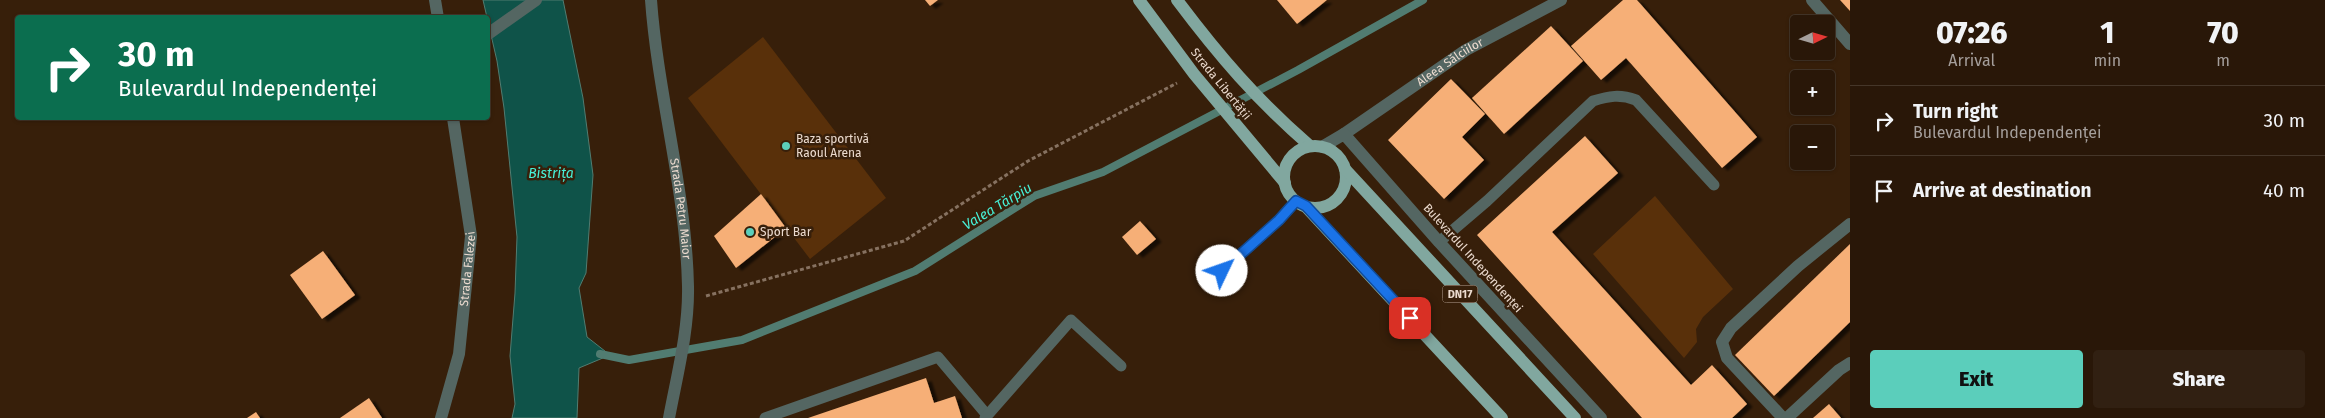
<!DOCTYPE html>
<html lang="en">
<head>
<meta charset="utf-8">
<style>
  :root { --surface:#291708; --page:#312012; --text:#f1f3f6; --muted:#a59f9c; --line:#453629; --accent:#5bcebb }
  body { margin:0; font-family:"Fira Sans",sans-serif; background:var(--page); color:var(--text); height:100vh; display:flex; flex-direction:column; font-size:19px; white-space:nowrap }
  * { box-sizing:border-box; margin:0 }
  p { font-size:16px; color:var(--muted) }
  .icon { flex:none; width:28px; height:28px; fill:none; stroke:currentColor; stroke-width:2; stroke-linecap:round; stroke-linejoin:round }
  .map { position:relative; flex:1; overflow:hidden }
  .panel { display:flex; flex-direction:column; background:var(--surface); width:475px }
  .panel>* { flex:none }
  .hud { position:absolute; left:15px; top:15px; width:475px; height:105px; border-radius:5px; box-shadow:0 1px 4px #0004,0 0 0 1px var(--line); background:#0b6e4f; color:#fff; overflow:hidden }
  .needle { width:32px; rotate:85deg }
  .tools { position:absolute; left:1790px; top:15px; display:grid; gap:10px }
  .tools a { display:grid; place-items:center; width:45px; height:45px; border-radius:5px; background:var(--surface); box-shadow:0 1px 4px #0004,0 0 0 1px var(--line); font-size:25px }
  .pin { position:absolute; display:grid; place-items:center; width:42px; height:42px; color:#fff; margin:-21px; border-radius:10px; box-shadow:0 2px 8px #0006 }
  .me { position:absolute; width:55px; margin:-28px; rotate:48deg; stroke-linejoin:round; filter:drop-shadow(0 0 4px #0008) }
  .turn { display:flex; align-items:center; gap:18px; height:105px; padding:0 20px; font-size:22px }
  .turn .icon { width:65px; height:65px; stroke-width:2.5 }
  .turn b { display:block; font-size:35px; line-height:42px }
  .eta { display:flex; justify-content:space-evenly; align-items:center; height:85px; text-align:center }
  .eta b { font-size:30px; font-weight:800; line-height:35px }
  .button { display:flex; gap:10px; margin-top:auto; padding:10px 20px }
  .button a { flex:1; height:58px; border-radius:5px; background:var(--accent); color:#111; font-size:20px; font-weight:800; line-height:58px; text-align:center }
  .button a+a { background:var(--page); color:var(--text) }
  ul { padding:0; list-style:none }
  li { display:flex; align-items:center; gap:15px; height:70px; padding:0 20px; border-top:1px solid var(--line) }
  li div { flex:1 }
  li b { display:block; font-size:19px }
  li em { font-style:normal }
  main { display:flex; flex:1; min-height:0 }
  .map>svg:first-child { display:block }
</style>
</head>
<body>
<main>
<div class="map">
<svg width="1850" height="418" viewBox="0 0 1850 418">
  <defs>
    <filter id="shadow"><feDropShadow dx="5.5" dy="3" stdDeviation="1" flood-color="#0009"/></filter>
  </defs>
  <rect width="100%" height="100%" fill="#371f0a"/>
  <g fill="#59300a">
    <polygon points="763,37 886,198 810,259 688,98"/>
    <polygon points="1655,196 1733,289 1703,317 1696,329 1697,342 1684,358 1593,254"/>
  </g>
  <polygon fill="#0f5349" stroke="#517c71" points="483,0 563,0 583,98 593,175 586,273 579,288 587,337 610,355 579,368 577,418 512,418 515,404 510,356 515,293 517,237 504,108 497,61"/>
  <g fill="none" stroke-linecap="round" stroke-linejoin="round">
    <polyline stroke="#517c71" stroke-width="8" points="600,354 629,360 742,340 915,271 1034,196 1103,172 1298,70 1423,0"/>
  </g>
  <g fill="#f6af77" filter="url(#shadow)">
    <polygon points="925,0 938,0 930,6"/>
    <polygon points="1277,0 1327,0 1297,24"/>
    <polygon points="1623,0 1637,0 1757,137 1722,168 1626,58 1601,80 1571,46"/>
    <polygon points="1840,0 1850,0 1850,11"/>
    <polygon points="1551,26 1583,61 1504,134 1472,98"/>
    <polygon points="1451,79 1485,114 1462,137 1484,160 1444,199 1388,140"/>
    <polygon points="1585,136 1618,173 1552,232 1691,385 1712,365 1747,404 1732,418 1642,418 1477,235"/>
    <polygon points="761,194 786,228 736,268 714,236"/>
    <polygon points="1140,221 1156,239 1137,255 1122,237"/>
    <polygon points="1850,244 1850,322 1774,396 1735,355"/>
    <polygon points="323,251 355,295 322,319 290,275"/>
    <polygon points="926,378 934,403 955,396 962,418 808,418"/>
    <polygon points="369,398 382,418 340,418"/>
    <polygon points="1829,404 1841,418 1813,418"/>
    <polygon points="256,412 260,418 247,418"/>
  </g>
  <g fill="none" stroke-linecap="round" stroke-linejoin="round">
    <polyline stroke="#867160" stroke-width="3" stroke-dasharray="4 2.5" stroke-linecap="butt" points="706,296 904,241 1028,161 1177,83"/>
    <g stroke="#546662" stroke-width="11">
      <path d="M1439,242L1487,201L1593,101C1609,96 1620,94 1636,100L1714,185"/>
      <polyline points="1222,271 1279,220 1296,201"/>
      <polyline points="765,418 938,357 987,415"/>
      <polyline points="985,418 1071,320 1121,366"/>
    </g>
    <g stroke="#546662" stroke-width="12">
      <polyline points="435,0 438,18"/>
      <polyline points="1812,0 1850,44"/>
      <path id="s1" d="M1344,134L1466,50L1561,0"/>
      <polyline points="1322,147 1344,134 1439,242 1601,418"/>
      <polyline points="1783,418 1727,358 1722,342 1731,328 1798,266 1850,224"/>
      <polyline points="1787,418 1839,370 1850,363"/>
    </g>
    <g stroke="#546662" stroke-width="12">
      <path id="s2" d="M651,0C658,96 686,190 688,286C689,330 677,375 669,418"/>
      <polyline points="488,34 536,0"/>
      <path id="s3" d="M441,418L459,354L471,236L453,118"/>
    </g>
    <g stroke="#81a79f" stroke-width="12">
      <polyline points="1139,0 1194,74 1285,183"/>
      <path d="M1177,0C1219,56 1257,100 1310,146"/>
      <circle cx="1315" cy="177" r="31"/>
      <polyline points="1345,169 1575,418"/>
      <polyline points="1306,207 1502,418"/>
    </g>
  </g>
  <g fill="none" stroke-linecap="round" stroke-linejoin="round">
    <defs>
      <polyline id="route" points="1222,271 1279,220 1296,201 1306,206 1410,318"/>
    </defs>
    <use href="#route" stroke="#114b97" stroke-width="12"/>
    <use href="#route" stroke="#1a73e8" stroke-width="9"/>
  </g>
  <g fill="#5bcebb" stroke="#371f0a" stroke-width="2">
    <circle cx="786" cy="146" r="5"/>
    <circle cx="750" cy="232" r="5"/>
  </g>
  <g text-anchor="middle" stroke-width="5" stroke-linejoin="round" paint-order="stroke">
    <rect fill="#371f0a" stroke="#b6a394" stroke-width="1" x="1442.5" y="285.5" width="35" height="17" rx="4"/>
    <g font-size="11" font-weight="bold" fill="#ecdbcf">
      <text x="1460" y="298">DN17</text>
    </g>
    <g font-size="12" fill="#ecdbcf" stroke="#371f0a">
      <text dy="4" stroke="none"><textPath href="#s1" startOffset="128">Aleea Sălciilor</textPath></text>
      <text transform="translate(1221 84) rotate(51)" y="4">Strada Libertății</text>
      <text dy="4" stroke="none"><textPath href="#s2" startOffset="211">Strada Petru Maior</textPath></text>
      <text transform="translate(1473 258) rotate(48)" y="4">Bulevardul Independenței</text>
      <text dy="4" stroke="none"><textPath href="#s3" startOffset="152">Strada Falezei</textPath></text>
    </g>
    <g font-size="12" fill="#ecdbcf" stroke="#371f0a" text-anchor="start">
      <text x="796" y="143">Baza sportivă<tspan x="796" dy="14">Raoul Arena</tspan></text>
      <text x="760" y="236">Sport Bar</text>
    </g>
    <g font-size="14" font-style="italic" fill="#47f1d8" stroke="#371f0a">
      <text x="551" y="178">Bistrița</text>
      <text transform="translate(997 206) rotate(-31)" y="5">Valea Tărpiu</text>
    </g>
  </g>
</svg>
<div class="tools">
<a><svg class="needle" viewBox="-14 -14 28 28"><path d="M0-13l5 13h-10z" fill="#e53935"/><path d="M0 13l5-13h-10z" fill="#a59f9c"/></svg></a>
<a>+</a>
<a>−</a>
</div>
<div class="pin" style="left:1410px;top:318px;background:#d93025"><svg class="icon" aria-label="arrive" viewBox="0 0 24 24"><path d="M6 21V4h12l-3 4 3 4H6"/></svg></div>
<svg class="me" style="left:1222px;top:271px" viewBox="-20 -20 40 40"><circle r="19" fill="#fff"/><path d="M0-13L10 11 0 6-10 11z" fill="#1a73e8"/></svg>
<div class="hud">
<div class="turn"><svg class="icon" aria-label="right" viewBox="0 0 24 24"><path d="M7 20v-9h11M14 6l5 5-5 5"/></svg><div><b>30 m</b>Bulevardul Independenței</div></div>
</div>
</div>
<section class="panel">
<div class="eta">
<div><b>07:26</b><p>Arrival</p></div>
<div><b>1</b><p>min</p></div>
<div><b>70</b><p>m</p></div>
</div>
<ul>
<li><svg class="icon" aria-label="right" viewBox="0 0 24 24"><path d="M7 20v-9h11M14 6l5 5-5 5"/></svg><div><b>Turn right</b><p>Bulevardul Independenței</p></div><em>30 m</em></li>
<li><svg class="icon" aria-label="arrive" viewBox="0 0 24 24"><path d="M6 21V4h12l-3 4 3 4H6"/></svg><div><b>Arrive at destination</b></div><em>40 m</em></li>
</ul>
<div class="button"><a>Exit</a><a>Share</a></div>
</section>
</main>
</body>
</html>
